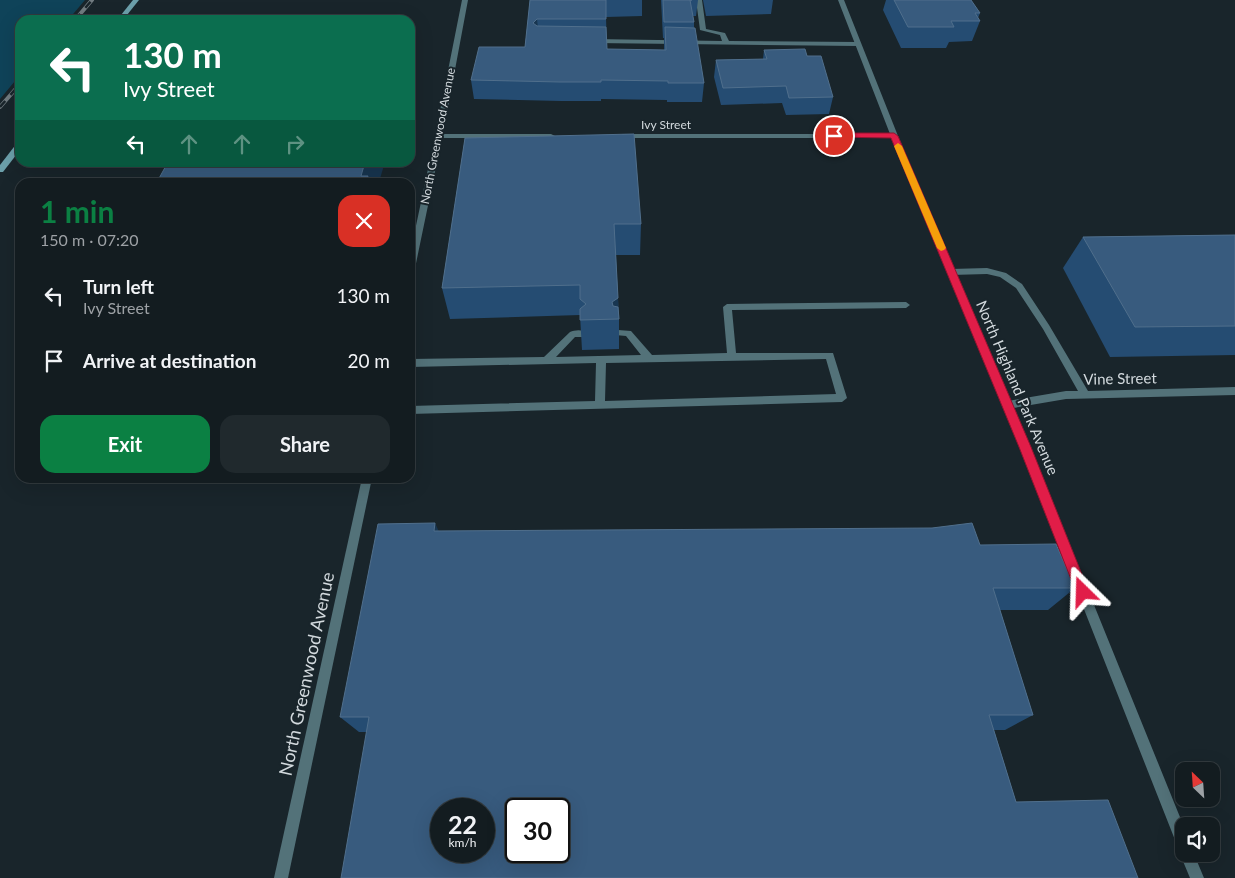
<!DOCTYPE html>
<html lang="en">
<head>
<meta charset="utf-8">
<style>
  :root { --surface:#131c20; --page:#20292d; --text:#f1f3f6; --muted:#9da1a5; --line:#323a3e; --accent:#0b8043 }
  body { margin:0; font-family:Lato,sans-serif; background:var(--page); color:var(--text); height:100vh; display:flex; flex-direction:column; font-size:19px; white-space:nowrap }
  * { box-sizing:border-box; margin:0 }
  p { font-size:16px; color:var(--muted) }
  .icon { flex:none; width:28px; height:28px; fill:none; stroke:currentColor; stroke-width:2; stroke-linecap:round; stroke-linejoin:round }
  .map { position:relative; flex:1; overflow:hidden }
  .panel { position:absolute; left:15px; top:178px; width:400px; height:305px; display:flex; flex-direction:column; background:var(--surface); border-radius:15px; box-shadow:0 5px 20px #0002,0 0 0 1px var(--line) }
  .panel>* { flex:none }
  .top-card { position:absolute; left:15px; top:15px; width:400px; height:152px; border-radius:15px; box-shadow:0 5px 20px #0002,0 0 0 1px var(--line); background:#0b6e4f; color:#fff; overflow:hidden }
  .needle { width:32px; rotate:335deg }
  .fabs { position:absolute; left:1175px; top:762px; display:grid; gap:10px }
  .fabs a { display:grid; place-items:center; width:45px; height:45px; border-radius:10px; background:var(--surface); box-shadow:0 5px 20px #0002,0 0 0 1px var(--line); font-size:25px }
  .speed { position:absolute; left:430px; top:798px; display:flex; gap:10px; font-size:25px; font-weight:700; text-align:center }
  .speed>* { display:grid; place-content:center; width:65px; height:65px; border-radius:50%; background:var(--surface); box-shadow:0 5px 20px #0002,0 0 0 1px var(--line); line-height:1 }
  .speed small { font-size:12px; font-weight:400 }
  .speed .limit { border:2px solid #111; border-radius:8px; background:#fff; color:#111 }
  .pin { position:absolute; display:grid; place-items:center; width:42px; height:42px; color:#fff; margin:-21px; border:2px solid #fff; border-radius:50%; box-shadow:0 1px 5px #0007 }
  .me { position:absolute; width:55px; margin:-28px; rotate:338deg; stroke-linejoin:round; filter:drop-shadow(0 0 4px #0008) }
  .turn { display:flex; align-items:center; gap:18px; height:105px; padding:0 25px; font-size:22px }
  .turn .icon { width:65px; height:65px; stroke-width:2.5 }
  .turn b { display:block; font-size:35px; line-height:42px }
  .lanes { display:flex; align-items:center; height:48px; padding:0 25px; background:#0003; justify-content:center; gap:25px; direction:ltr }
  .lanes .off { opacity:.35 }
  .round { display:grid; place-items:center; flex:none; width:52px; height:52px; border-radius:15px; background:var(--page) }
  .overview { display:flex; align-items:center; justify-content:space-between; height:85px; padding:0 25px }
  h1 { font-size:30px; font-weight:700; line-height:38px; color:var(--accent) }
  .button { display:flex; gap:10px; margin-top:auto; padding:10px 25px }
  .button a { flex:1; height:58px; border-radius:15px; background:var(--accent); color:#fff; font-size:20px; font-weight:700; line-height:58px; text-align:center }
  .button a+a { background:var(--page); color:var(--text) }
  ul { padding:0; list-style:none }
  li { display:flex; align-items:center; gap:15px; height:65px; padding:0 25px }
  li div { flex:1 }
  li b { display:block; font-size:19px }
  li em { font-style:normal }
  .map>svg:first-child { display:block }
</style>
</head>
<body>
<div class="map">
<svg width="1235" height="878" viewBox="0 0 1235 878">
  <rect width="100%" height="100%" fill="#19252b"/>
  <polygon fill="#0f4359" points="0,0 85,0 68,20 20,20 20,75 0,99"/>
  <g fill="none" stroke-linecap="round" stroke-linejoin="round">
    <g fill="#537279" fill-rule="evenodd">
      <polygon points="696,0 702,0 706,29 725,33 729,41 858,42 861,44 858,46 594,43 591,41 594,39 722,41 720,35 700,30"/>
      <polygon points="987,268 1006,273 1022,284 1049,325 1088,391 1235,387 1235,395 1066,399 1008,409 1005,408 1003,405 1005,402 1008,401 1066,391 1078,391 1043,329 1016,288 1000,277 987,274 951,275 947,272 951,269"/>
      <path d="M906,302L910,305L906,308L732,310L736,353H833L847,398L842,402L410,414V406L595,401L596,363L410,367V359L544,357L570,332C575,330 584,329 586,334L582,337H575L556,357L641,355L626,336L615,335L614,333L618,330L631,331L652,355L727,353L723,307L727,304ZM826,359L836,394L605,401L606,363Z"/>
    </g>
    <g fill="#537279" fill-rule="evenodd">
      <polygon points="462,0 468,0 443,134 551,134 555,136 551,138 442,138 414,273 410,276 410,254 435,136"/>
      <polygon points="838,0 844,0 898,136 1030,447 1184,827 1184,854 1194,854 1204,878 1190,878 1180,854 1181,851 1179,850 1177,845 1020,447 891,138 623,138 619,136 623,134 890,134"/>
      <polygon points="362,478 372,478 288,878 274,878"/>
    </g>
    <g fill="#6ca0ab" fill-rule="evenodd">
      <polygon points="133,0 139,0 123,20 117,20"/>
      <polygon points="17,143 20,143 20,150 3,172 0,172 0,165"/>
    </g>
    <defs>
      <g id="rail">
        <polyline points="75,20 92,0"/>
        <polyline points="0,107 20,84"/>
      </g>
    </defs>
    <use href="#rail" stroke="#717b80" stroke-width="4"/>
    <use href="#rail" stroke="#19252b" stroke-width="2.5" stroke-dasharray="8" stroke-linecap="butt"/>
  </g>
  <g fill="#254c72">
    <polygon points="530,0 642,0 642,16 606,17 607,49 664,50 664,38 663,38 661,0 698,0 696,16 693,16 694,22 694,28 704,83 702,102 667,102 667,100 601,99 601,101 561,101 474,99 471,80 525,47"/>
    <polygon points="703,0 773,0 771,14 706,16"/>
    <polygon points="886,0 971,0 980,13 978,18 980,21 972,41 949,42 946,48 901,48 883,10"/>
    <polygon points="764,50 807,56 833,97 829,114 786,115 782,103 721,105 714,77 716,60 763,59"/>
    <polygon points="465,138 641,224 640,255 616,255 619,319 619,349 582,350 580,315 450,319 442,288"/>
    <polygon points="1235,235 1235,355 1110,357 1063,268 1083,237"/>
    <polygon points="439,531 980,545 1075,588 1048,610 1000,610 1033,715 1005,730 994,730 1016,802 1138,878 366,732 359,732 340,717"/>
  </g>
  <g fill="#183651">
    <polygon points="537,19 539,37 533,23"/>
    <polygon points="365,162 385,162 379,182 363,182 361,176"/>
    <polygon points="618,298 618,320 612,302"/>
    <polygon points="435,523 446,547 434,531"/>
  </g>
  <g fill="#385b7e" stroke="#506f8c" fill-rule="evenodd">
    <polygon points="530,0 606,0 606,19 537,19 533,23 537,26 606,27 607,49 666,50 665,27 695,28 704,83 668,83 668,81 601,80 601,82 560,82 471,80 479,47 525,47"/>
    <polygon points="663,0 692,0 690,0 694,22 664,22"/>
    <polygon points="894,0 971,0 980,13 975,13 980,21 951,21 954,27 908,27"/>
    <polygon points="805,49 807,56 821,56 833,97 789,98 786,86 723,88 716,60 767,59 764,50"/>
    <polygon points="634,134 641,224 614,224 618,298 612,302 613,306 618,307 619,319 580,320 580,309 586,304 580,299 580,285 442,288 465,138"/>
    <polygon points="168,162 365,162 361,176 368,176 366,182 157,182"/>
    <polygon points="1235,235 1235,326 1135,327 1083,237"/>
    <path d="M435,523L434,531L932,528L972,523L980,545L1056,544L1075,588H993L1033,715H989L1016,802L1108,800L1138,878H341L369,717H340L378,524ZM441,809H484V851H441ZM516,809H559V851H516Z"/>
  </g>
  <polygon fill="#e11d48" stroke="#92132f" points="834,133 894,133 898,136 1031,447 1089,592 1087,596 1083,598 1078,596 1076,592 1019,447 891,138 832,137 832,134"/>
  <polygon fill="#f59e0b" points="898,143 902,146 946,248 944,250 941,251 937,248 894,146"/>
  <g text-anchor="middle" stroke-width="4" stroke-linejoin="round" paint-order="stroke">
    <g font-size="12" fill="#d2d9dd" stroke="#19252b">
      <text x="666" y="129">Ivy Street</text>
      <text transform="translate(438 136) rotate(-79)" y="4">North Greenwood Avenue</text>
    </g>
    <g font-size="15" fill="#d2d9dd" stroke="#19252b">
      <text transform="translate(1120 379) rotate(-1)" y="5">Vine Street</text>
      <text transform="translate(1017 388) rotate(67)" y="5">North Highland Park Avenue</text>
    </g>
    <g font-size="18" fill="#d2d9dd" stroke="#19252b">
      <text transform="translate(307 674) rotate(-78)" y="6">North Greenwood Avenue</text>
    </g>
  </g>
</svg>
<div class="fabs">
<a><svg class="needle" viewBox="-14 -14 28 28"><path d="M0-13l5 13h-10z" fill="#e53935"/><path d="M0 13l5-13h-10z" fill="#9da1a5"/></svg></a>
<a><svg class="icon" aria-label="sound" viewBox="0 0 24 24"><path d="M4 9h4l5-4v14l-5-4H4zM17 9q2 3 0 6"/></svg></a>
</div>
<div class="speed"><div>22<small>km/h</small></div><div class="limit">30</div></div>
<div class="pin" style="left:834px;top:136px;background:#d93025"><svg class="icon" aria-label="arrive" viewBox="0 0 24 24"><path d="M6 21V4h12l-3 4 3 4H6"/></svg></div>
<svg class="me" style="left:1083px;top:592px" viewBox="-20 -20 40 40"><path d="M0-17L14 15 0 8-14 15z" fill="#e11d48" stroke="#fff" stroke-width="4"/></svg>
<div class="top-card">
<div class="turn"><svg class="icon" aria-label="left" viewBox="0 0 24 24"><path d="M17 20v-9H6M10 6l-5 5 5 5"/></svg><div><b>130 m</b>Ivy Street</div></div>
<div class="lanes"><svg class="icon" aria-label="left" viewBox="0 0 24 24"><path d="M17 20v-9H6M10 6l-5 5 5 5"/></svg><svg class="icon off" aria-label="ahead" viewBox="0 0 24 24"><path d="M12 20V5M6 11l6-6 6 6"/></svg><svg class="icon off" aria-label="ahead" viewBox="0 0 24 24"><path d="M12 20V5M6 11l6-6 6 6"/></svg><svg class="icon off" aria-label="right" viewBox="0 0 24 24"><path d="M7 20v-9h11M14 6l5 5-5 5"/></svg></div>
</div>
<section class="panel">
<div class="overview"><div><h1>1 min</h1><p>150 m · 07:20</p></div><a class="round" style="background:#d93025;color:#fff"><svg class="icon" aria-label="close" viewBox="0 0 24 24"><path d="M6 6l12 12M18 6L6 18"/></svg></a></div>
<ul>
<li><svg class="icon" aria-label="left" viewBox="0 0 24 24"><path d="M17 20v-9H6M10 6l-5 5 5 5"/></svg><div><b>Turn left</b><p>Ivy Street</p></div><em>130 m</em></li>
<li><svg class="icon" aria-label="arrive" viewBox="0 0 24 24"><path d="M6 21V4h12l-3 4 3 4H6"/></svg><div><b>Arrive at destination</b></div><em>20 m</em></li>
</ul>
<div class="button"><a>Exit</a><a>Share</a></div>
</section>
</div>
</body>
</html>
